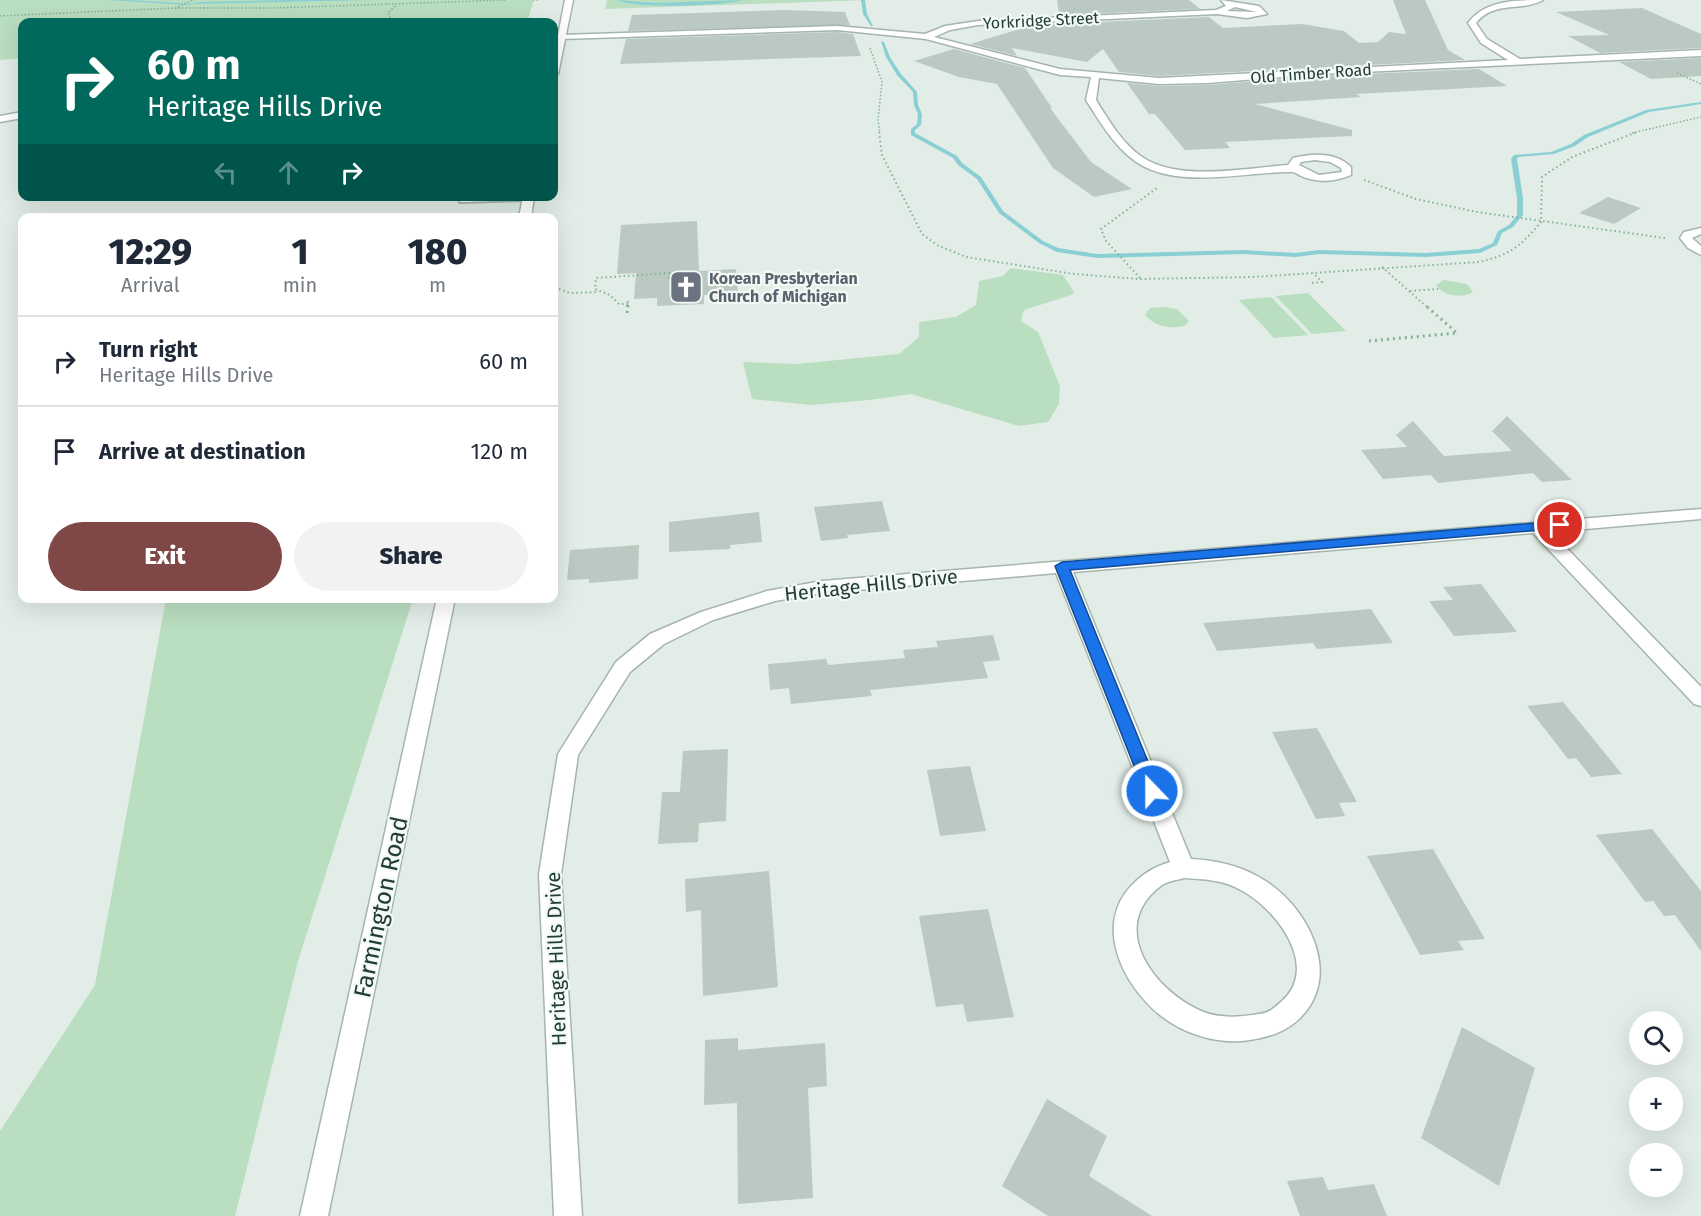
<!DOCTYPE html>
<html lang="en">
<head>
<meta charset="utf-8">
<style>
  :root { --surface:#fff; --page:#f2f2f3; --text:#1f2937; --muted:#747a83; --line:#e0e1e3; --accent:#7f4846 }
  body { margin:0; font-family:"Fira Sans",sans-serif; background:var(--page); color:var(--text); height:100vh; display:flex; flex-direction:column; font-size:22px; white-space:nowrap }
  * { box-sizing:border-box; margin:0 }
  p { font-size:20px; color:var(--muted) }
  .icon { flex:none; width:33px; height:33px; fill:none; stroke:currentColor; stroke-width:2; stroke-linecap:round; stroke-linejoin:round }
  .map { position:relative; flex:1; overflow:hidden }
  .panel { position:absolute; left:18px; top:213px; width:540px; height:390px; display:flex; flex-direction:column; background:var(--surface); border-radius:12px; box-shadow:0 6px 24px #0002 }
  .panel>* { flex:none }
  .hud { position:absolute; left:18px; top:18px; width:540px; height:183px; border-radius:12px; box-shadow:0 6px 24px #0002; background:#00695c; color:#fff; overflow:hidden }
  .tools { position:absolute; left:1629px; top:1011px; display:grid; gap:12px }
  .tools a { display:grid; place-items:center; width:54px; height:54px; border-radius:50%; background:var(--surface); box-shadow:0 6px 24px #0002; font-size:30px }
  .pin { position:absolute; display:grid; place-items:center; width:51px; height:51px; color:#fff; margin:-26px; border:3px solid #fff; border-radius:50%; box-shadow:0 2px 6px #0007 }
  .me { position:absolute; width:66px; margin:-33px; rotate:338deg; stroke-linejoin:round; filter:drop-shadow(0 0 4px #0008) }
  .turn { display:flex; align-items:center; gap:21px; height:126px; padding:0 30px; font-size:27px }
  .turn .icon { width:78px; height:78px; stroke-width:2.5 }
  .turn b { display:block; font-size:42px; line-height:51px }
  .lanes { display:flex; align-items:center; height:57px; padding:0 30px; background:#0003; justify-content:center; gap:30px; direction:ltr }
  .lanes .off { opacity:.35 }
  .eta { display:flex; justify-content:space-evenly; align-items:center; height:102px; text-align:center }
  .eta b { font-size:36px; font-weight:800; line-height:42px }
  .primary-button { display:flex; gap:12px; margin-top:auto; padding:12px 30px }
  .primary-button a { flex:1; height:69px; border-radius:36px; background:var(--accent); color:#fff; font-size:24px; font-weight:800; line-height:69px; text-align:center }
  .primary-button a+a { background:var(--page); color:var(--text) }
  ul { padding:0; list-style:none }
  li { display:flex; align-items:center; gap:18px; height:90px; padding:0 30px; border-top:2px solid var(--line) }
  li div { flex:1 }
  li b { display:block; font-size:22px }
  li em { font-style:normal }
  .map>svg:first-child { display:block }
</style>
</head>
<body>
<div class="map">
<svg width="1701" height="1216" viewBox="0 0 1701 1216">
  <rect width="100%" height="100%" fill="#e2ede7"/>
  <g fill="#badec0">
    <polygon points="0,0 534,0 527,22 22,22 22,58 0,60"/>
    <polygon points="607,0 869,0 605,9"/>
    <polygon points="1011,268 1063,275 1074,292 1071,295 1024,310 1021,321 1038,332 1060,386 1059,404 1048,422 1019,426 911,394 869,400 811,405 752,399 743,362 797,364 899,354 919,337 919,322 956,317 976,305 979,281 1003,276"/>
    <path d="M1444,280L1467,284L1473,292C1462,299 1443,296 1436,285Z"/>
    <polygon points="1308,293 1346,331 1312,334 1276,296"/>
    <polygon points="1271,297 1308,335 1274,338 1239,300"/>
    <path d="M1163,307L1177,309L1189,321L1184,326C1169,329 1156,327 1145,315L1150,308Z"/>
    <polygon points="166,599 413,599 298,961 235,1216 0,1216 0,1131 95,985"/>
  </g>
  <polygon fill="#89cfd3" points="288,0 373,0 190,4 201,2"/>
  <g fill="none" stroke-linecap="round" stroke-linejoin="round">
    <g fill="#89cfd3" fill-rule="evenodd">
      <polygon points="107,0 132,0 192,4 190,5"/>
      <path d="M617,0L657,3L743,0C723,6 635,9 617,0Z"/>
      <polygon points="861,0 865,0 867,14 873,26 871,26 863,14"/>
      <polygon points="881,41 884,42 890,57 901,74 917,92 918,105 922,114 921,125 915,130 915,133 957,156 962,163 981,177 1003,211 1043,241 1058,248 1097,254 1244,250 1295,253 1319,250 1426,253 1479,249 1493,243 1498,231 1509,225 1517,215 1517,198 1511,159 1514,155 1551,152 1571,144 1584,135 1646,110 1701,102 1701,104 1649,112 1588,137 1575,146 1554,154 1518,157 1517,159 1523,198 1523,215 1513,227 1502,233 1497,245 1480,253 1426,257 1319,254 1295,257 1244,254 1097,258 1057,252 1039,243 999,213 977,179 958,165 953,158 911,135 911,129 917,124 918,114 914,105 913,92 897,75 886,57"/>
    </g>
  </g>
  <g fill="#bacac2">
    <polygon points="1057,0 1189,0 1200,9 1059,15"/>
    <polygon points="1393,0 1425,0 1448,50 1465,60 1159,76 1119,72 1103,49 1087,62 1012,48 1017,56 970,44 1033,25 1209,17 1223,28 1302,24 1344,31 1359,43 1378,42 1389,32 1406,34"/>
    <polygon points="1642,8 1701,34 1701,48 1600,53 1568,36 1609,35 1556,12"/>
    <polygon points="784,10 845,12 850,25 628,31 632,15"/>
    <polygon points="837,32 853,34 861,56 620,64 626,39"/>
    <polygon points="954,49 1025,68 1052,108 1050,108 1091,162 1132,189 1094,197 1053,168 997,84 959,77 914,61"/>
    <polygon points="1701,58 1701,76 1651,79 1619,62"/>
    <polygon points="1479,69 1507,86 1356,94 1361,97 1255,104 1352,130 1352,136 1225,142 1230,148 1185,150 1155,114 1149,114 1127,83 1159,86 1208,85 1320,76"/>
    <polygon points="1608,197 1641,208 1614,224 1579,213"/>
    <polygon points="697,221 699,271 736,269 738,294 704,295 704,304 657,306 657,298 634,299 636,273 617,274 621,225"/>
    <polygon points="1507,416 1572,480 1542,482 1533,473 1438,483 1431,475 1383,479 1361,450 1407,447 1396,435 1413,421 1444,456 1512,451 1492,431"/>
    <polygon points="882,501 890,531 847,535 848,538 821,541 814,507"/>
    <polygon points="759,512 762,542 730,545 730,549 669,552 669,522"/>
    <polygon points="639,545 638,579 589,583 589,579 567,580 570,550"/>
    <polygon points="1481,584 1517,632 1454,636 1429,601 1453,600 1443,587"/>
    <polygon points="1371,609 1393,643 1317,649 1313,643 1217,651 1203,623"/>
    <polygon points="993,635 1000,660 983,662 988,678 870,690 872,696 791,704 789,688 770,690 768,664 826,659 828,665 905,658 903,650 938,647 936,641"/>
    <polygon points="1563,702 1622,774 1591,777 1576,758 1568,759 1527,706"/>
    <polygon points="1317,728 1357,802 1339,803 1345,816 1316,819 1272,732"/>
    <polygon points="728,749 726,821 699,823 698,842 658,844 662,792 680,792 683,751"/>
    <polygon points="970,766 986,831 940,836 927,770"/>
    <polygon points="1652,829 1701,891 1701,951 1675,915 1664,916 1653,901 1645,902 1596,835"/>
    <polygon points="1433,849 1485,939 1458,941 1464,950 1420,955 1367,856"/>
    <polygon points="769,871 778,987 703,996 701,910 686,912 685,879"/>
    <polygon points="988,909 1014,1017 967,1022 963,1004 936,1007 919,916"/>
    <polygon points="1462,1027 1535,1068 1499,1186 1421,1138"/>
    <polygon points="738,1038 738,1050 825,1043 827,1086 808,1088 813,1198 738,1204 737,1103 704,1105 705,1040"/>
    <polygon points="1047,1099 1107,1136 1089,1176 1152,1216 1048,1216 1002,1186"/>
    <polygon points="1323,1177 1328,1190 1374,1184 1387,1216 1300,1216 1287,1181"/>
  </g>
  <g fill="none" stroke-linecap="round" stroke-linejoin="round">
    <defs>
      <polygon id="service" points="464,197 534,196 534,197 529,200 460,202 460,198"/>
      <g id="minor">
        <path d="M1221,0L1259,6L1267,14L1247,18L1217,14L978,25L950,30L934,37L1060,69L1159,78L1508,60L1481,43L1468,23C1485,0 1515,0 1543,0C1522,12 1494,0 1476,23L1487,39L1520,59L1701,50V56L1320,74L1208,83L1159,84L1099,78L1096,100C1109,121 1122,143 1142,157C1178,182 1247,168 1288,165L1293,158C1313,153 1336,152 1351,167V175C1335,182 1317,183 1301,176C1297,174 1294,171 1289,172C1243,172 1175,190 1135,161C1114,146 1100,122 1086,100L1091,77L1060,75L926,39L837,30L561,39L557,37L561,35L837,26L925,34L945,26L978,21L1216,10L1226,6ZM1235,7L1257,12L1227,11ZM1315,160L1330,162L1341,168L1342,172L1319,175L1299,165L1301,162Z"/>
        <polygon points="22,112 22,118 0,122 0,116"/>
        <polygon points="1701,228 1701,234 1692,238 1701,246 1701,255 1688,248 1680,238 1684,232"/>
        <path d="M1701,509V519L1551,532L1701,687V706L1694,704L1533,533L1073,572L1191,859C1214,860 1237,865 1257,876C1305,901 1346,974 1299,1019C1285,1032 1269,1037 1250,1040C1219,1045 1185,1035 1160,1015C1123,985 1093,925 1132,885C1144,873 1154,867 1170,862L1056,573L822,593L775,601L713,620L664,644L630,672L578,755L561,874L582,1216H554L539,874L558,754L616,662L650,634L701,612L767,591L822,581ZM1184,878C1203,879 1224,880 1241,890C1275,908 1321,966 1282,1001C1275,1007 1270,1013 1259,1014C1240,1017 1220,1019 1201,1011C1153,990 1106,926 1162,885C1168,881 1177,880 1184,878Z"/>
      </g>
      <g id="tertiary">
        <polygon points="565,0 573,0 558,74 554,77 554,56"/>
        <polygon points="523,196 534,196 531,218 519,218"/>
        <polygon points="437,598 455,598 328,1216 300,1216"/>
      </g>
    </defs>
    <use href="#service" stroke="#a5b5ad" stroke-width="4"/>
    <use href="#minor" stroke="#a5b5ad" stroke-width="3"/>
    <use href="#tertiary" stroke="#a5b5ad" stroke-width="3"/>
    <g stroke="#82b19d" stroke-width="1.5" stroke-dasharray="1.5 2" stroke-linecap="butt">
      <polyline points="533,0 540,0"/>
      <polyline points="175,8 273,8 506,0"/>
      <polyline points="0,16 175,8 193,0"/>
      <polyline points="392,21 388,13 396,5"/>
      <polyline points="870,48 882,82 878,120 880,133"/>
      <polyline points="1677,73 1701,84"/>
      <polyline points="1632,133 1701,117"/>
    </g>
    <g stroke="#82b19d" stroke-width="2" stroke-dasharray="1.5 3" stroke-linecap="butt">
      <path d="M879,132L882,155L922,234L937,245L966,257L1074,274L1140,279L1253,277L1479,262C1510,255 1521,246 1541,222L1542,177L1572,157L1637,132"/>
      <polyline points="1364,180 1416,199 1477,212 1665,238"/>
      <polyline points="1382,267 1427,307"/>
      <polyline points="1140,278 1106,241 1101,229 1157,188"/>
      <polyline points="1312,283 1322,282 1313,273"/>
      <polyline points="559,289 570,293 599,292"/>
      <polyline points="1410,291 1438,289"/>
      <polyline points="628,304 619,304 610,295 595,289 596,278 669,273 669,279"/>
      <polyline points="627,307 628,300"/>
    </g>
    <g stroke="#82b19d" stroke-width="3" stroke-dasharray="2 4" stroke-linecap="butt">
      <polyline points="627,313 628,305"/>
      <polyline points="1369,341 1457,333 1425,305"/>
    </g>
    <use href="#service" fill="#fff" fill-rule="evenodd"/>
    <use href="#minor" fill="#fff" fill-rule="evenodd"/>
    <use href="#tertiary" fill="#fff" fill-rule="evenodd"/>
  </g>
  <polygon fill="#1a73e8" stroke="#114b97" stroke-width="1.5" points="1560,521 1566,525 1565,528 1070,570 1160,791 1158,795 1152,797 1147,795 1144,791 1055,566 1062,562"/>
  <defs>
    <symbol id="church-square" viewBox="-11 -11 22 22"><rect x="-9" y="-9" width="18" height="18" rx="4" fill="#6b7280" stroke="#f3f9f5"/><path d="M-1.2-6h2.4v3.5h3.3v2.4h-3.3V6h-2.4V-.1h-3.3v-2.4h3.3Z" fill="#fff"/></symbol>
  </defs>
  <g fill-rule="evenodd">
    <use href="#church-square" x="667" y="268" width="38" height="38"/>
  </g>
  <g text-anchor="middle" stroke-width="4.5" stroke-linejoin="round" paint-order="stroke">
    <g font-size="16" fill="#223e33" stroke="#f3f9f5">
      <text transform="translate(1041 20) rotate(-3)" y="6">Yorkridge Street</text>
      <text transform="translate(1311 73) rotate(-4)" y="6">Old Timber Road</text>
    </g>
    <g font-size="16" font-weight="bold" fill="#5b616d" stroke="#f3f9f5" text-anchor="start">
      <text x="709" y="284">Korean Presbyterian<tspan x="709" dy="18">Church of Michigan</tspan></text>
    </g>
    <g font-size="20" fill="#223e33" stroke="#f3f9f5">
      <text transform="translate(871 585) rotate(-6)" y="7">Heritage Hills Drive</text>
      <text transform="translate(556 959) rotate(-92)" y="7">Heritage Hills Drive</text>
    </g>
    <g font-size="24" fill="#223e33" stroke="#f3f9f5">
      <text transform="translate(381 907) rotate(-78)" y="8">Farmington Road</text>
    </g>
  </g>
</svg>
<div class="tools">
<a><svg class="icon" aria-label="search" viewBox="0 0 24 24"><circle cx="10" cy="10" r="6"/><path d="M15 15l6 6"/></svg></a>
<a>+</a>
<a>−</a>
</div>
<div class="pin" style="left:1560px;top:525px;background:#d93025"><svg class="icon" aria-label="arrive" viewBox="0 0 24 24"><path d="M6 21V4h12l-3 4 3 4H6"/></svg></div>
<svg class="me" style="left:1152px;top:791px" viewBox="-20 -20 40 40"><circle r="17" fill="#1a73e8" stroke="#fff" stroke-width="3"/><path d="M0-11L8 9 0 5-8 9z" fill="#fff"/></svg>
<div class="hud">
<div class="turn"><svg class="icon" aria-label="right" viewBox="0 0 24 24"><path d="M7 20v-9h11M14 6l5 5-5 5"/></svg><div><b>60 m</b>Heritage Hills Drive</div></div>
<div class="lanes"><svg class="icon off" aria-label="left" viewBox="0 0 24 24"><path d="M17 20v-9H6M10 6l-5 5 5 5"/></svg><svg class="icon off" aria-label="ahead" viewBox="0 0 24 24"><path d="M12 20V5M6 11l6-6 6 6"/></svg><svg class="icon" aria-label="right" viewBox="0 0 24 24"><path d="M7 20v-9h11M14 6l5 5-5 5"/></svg></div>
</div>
<section class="panel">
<div class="eta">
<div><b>12:29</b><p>Arrival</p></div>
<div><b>1</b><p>min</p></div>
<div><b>180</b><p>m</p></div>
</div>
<ul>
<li><svg class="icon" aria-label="right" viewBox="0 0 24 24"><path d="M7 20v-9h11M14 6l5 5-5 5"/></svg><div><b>Turn right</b><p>Heritage Hills Drive</p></div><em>60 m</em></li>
<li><svg class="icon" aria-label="arrive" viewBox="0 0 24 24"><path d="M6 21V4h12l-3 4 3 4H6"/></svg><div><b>Arrive at destination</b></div><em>120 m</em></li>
</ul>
<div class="primary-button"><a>Exit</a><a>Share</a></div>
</section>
</div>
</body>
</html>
